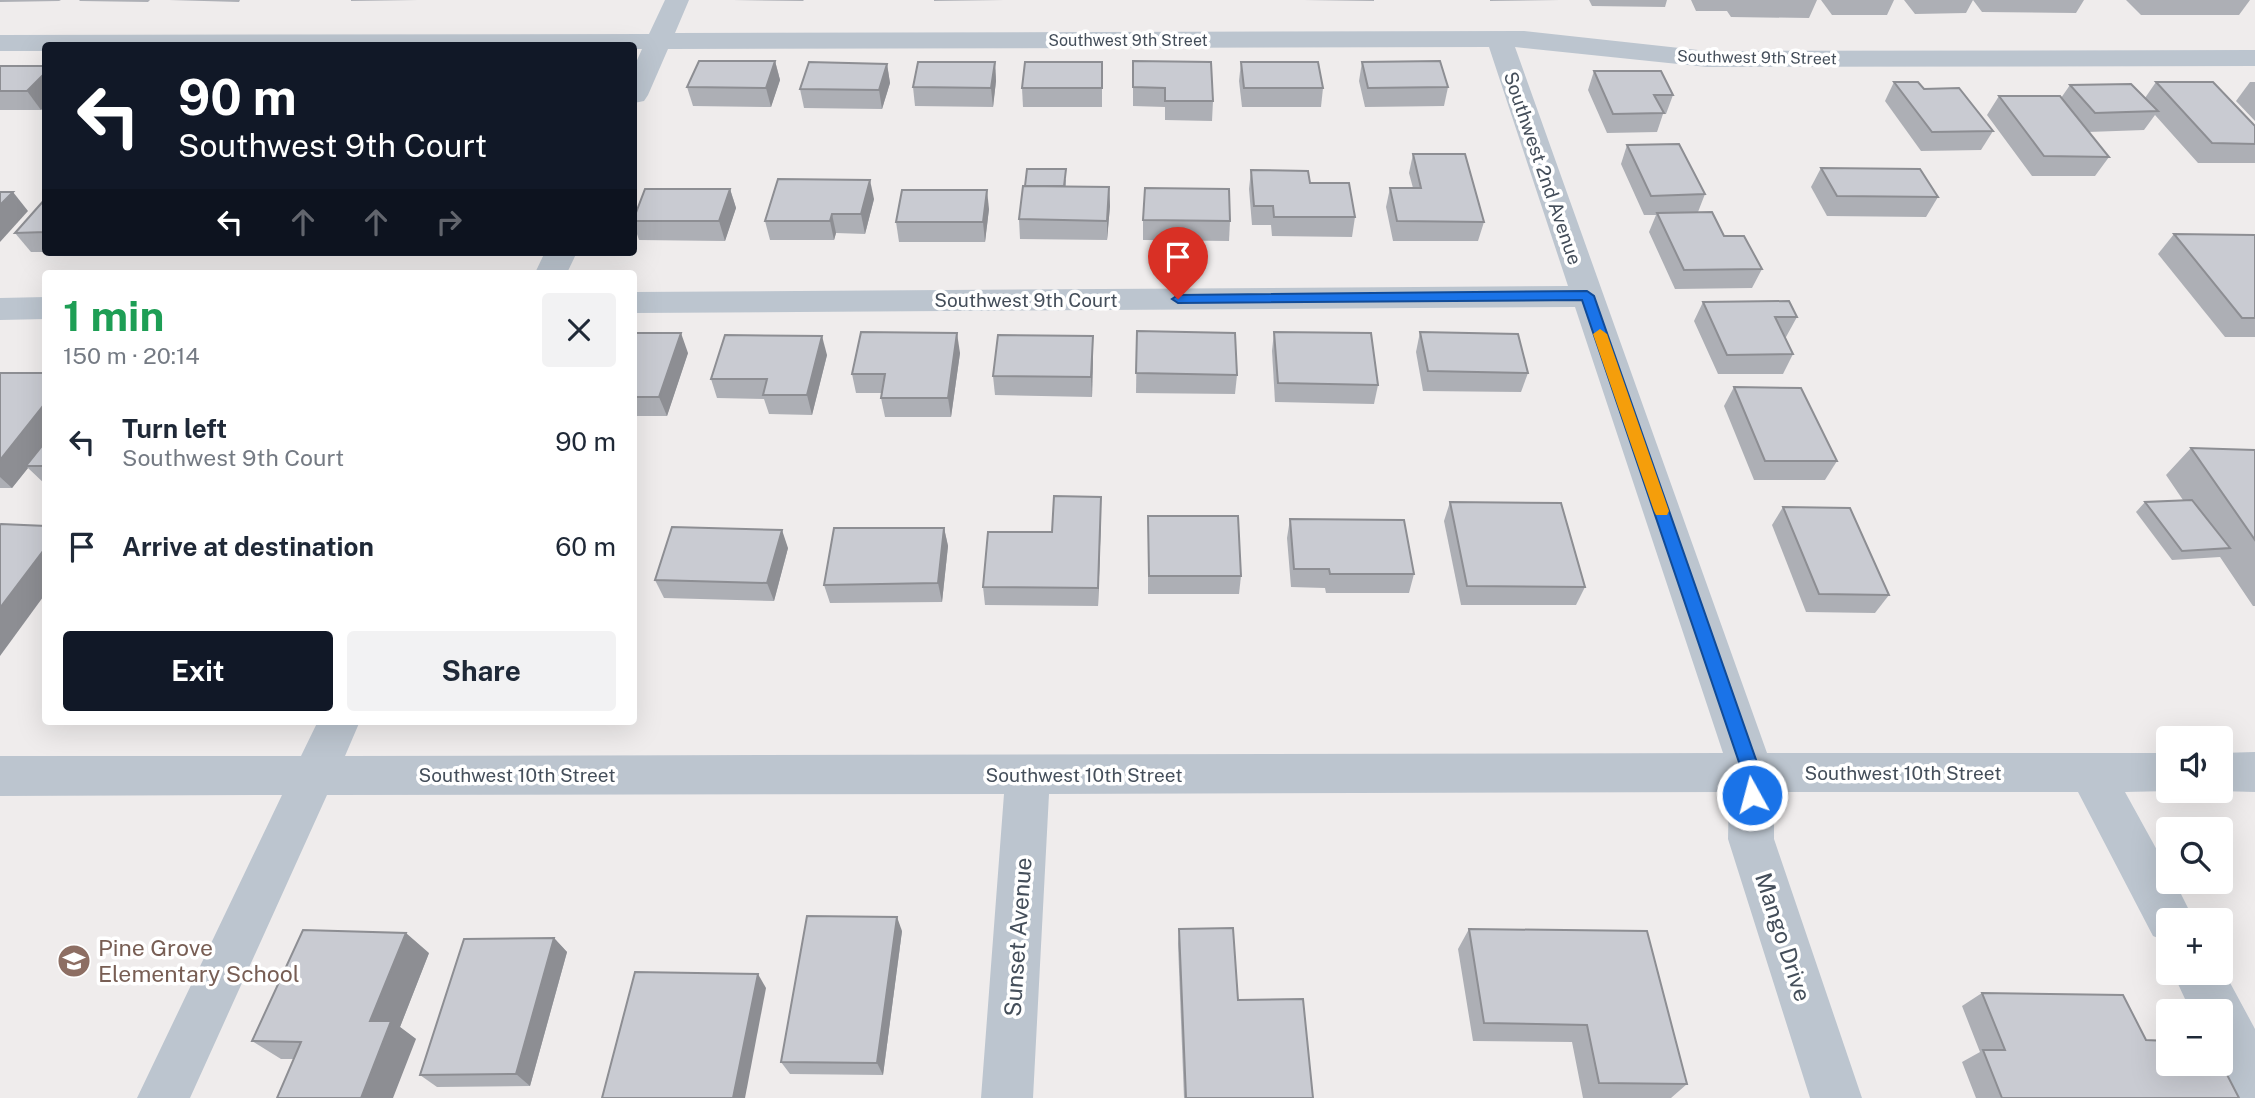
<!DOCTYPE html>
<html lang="en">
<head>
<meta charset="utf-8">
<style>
  :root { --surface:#fff; --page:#f2f2f3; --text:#1f2937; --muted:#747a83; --accent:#111827 }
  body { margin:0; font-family:"Public Sans",sans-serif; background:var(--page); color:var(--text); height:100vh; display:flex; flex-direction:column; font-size:26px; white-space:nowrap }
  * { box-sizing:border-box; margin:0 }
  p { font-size:23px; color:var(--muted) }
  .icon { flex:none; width:38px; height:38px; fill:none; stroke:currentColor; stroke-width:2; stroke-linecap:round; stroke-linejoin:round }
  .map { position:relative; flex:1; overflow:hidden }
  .details { position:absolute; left:42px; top:270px; width:595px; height:455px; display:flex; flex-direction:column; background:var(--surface); border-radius:7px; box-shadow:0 7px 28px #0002 }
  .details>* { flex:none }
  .guide { position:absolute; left:42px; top:42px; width:595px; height:214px; border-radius:7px; box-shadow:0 7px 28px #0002; background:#111827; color:#fff; overflow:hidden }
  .tools { position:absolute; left:2156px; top:726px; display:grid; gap:14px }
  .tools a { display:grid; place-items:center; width:77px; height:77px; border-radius:7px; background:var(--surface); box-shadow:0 7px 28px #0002; font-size:35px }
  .pin { position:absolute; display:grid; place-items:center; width:60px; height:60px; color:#fff; margin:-72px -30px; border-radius:50% 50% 50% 0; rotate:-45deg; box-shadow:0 0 7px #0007 }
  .pin .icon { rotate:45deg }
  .me { position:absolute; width:77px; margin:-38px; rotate:353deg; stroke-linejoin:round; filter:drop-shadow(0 0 5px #0008) }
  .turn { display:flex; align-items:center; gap:24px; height:147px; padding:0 21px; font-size:32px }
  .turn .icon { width:91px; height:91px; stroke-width:2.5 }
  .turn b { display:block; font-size:49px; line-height:60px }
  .lanes { display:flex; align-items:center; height:66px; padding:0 21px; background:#0003; justify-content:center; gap:35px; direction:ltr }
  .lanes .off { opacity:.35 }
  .round { display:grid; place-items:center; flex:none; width:74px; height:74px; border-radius:7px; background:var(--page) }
  .overview { display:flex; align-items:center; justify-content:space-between; height:119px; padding:0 21px }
  h1 { font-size:42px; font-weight:700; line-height:52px; color:#1e9e55 }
  .primary-button { display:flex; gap:14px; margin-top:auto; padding:14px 21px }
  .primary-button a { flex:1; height:80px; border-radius:7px; background:var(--accent); color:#fff; font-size:28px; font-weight:700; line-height:80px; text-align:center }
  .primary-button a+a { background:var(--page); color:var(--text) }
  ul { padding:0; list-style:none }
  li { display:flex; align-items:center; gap:21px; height:105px; padding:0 21px }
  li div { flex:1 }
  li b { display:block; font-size:26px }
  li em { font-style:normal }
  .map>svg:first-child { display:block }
</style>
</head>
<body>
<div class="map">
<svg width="2255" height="1098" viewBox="0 0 2255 1098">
  <rect width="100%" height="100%" fill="#efecec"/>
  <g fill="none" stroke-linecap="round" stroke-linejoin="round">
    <g fill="#bcc5cf" fill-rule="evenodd">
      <polygon points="665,0 689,0 675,33 1524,31 1707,51 2255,50 2255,66 1707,67 1515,47 1767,753 2168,753 2170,791 2125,792 2168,870 2168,882 2175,882 2194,920 2168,920 2168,942 2153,936 2078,792 1774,792 1774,839 1862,1098 1810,1098 1728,839 1729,792 1049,794 1033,1098 981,1098 1004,794 327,795 190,1098 137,1098 282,795 0,796 0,756 301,756 318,721 360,721 345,756 1723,753 1575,307 634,313 634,292 1568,286 1489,47 668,49 648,95 644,101 634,103 634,67 642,49 634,49 634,46 46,46 46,51 0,51 0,35 649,34"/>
      <polygon points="545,252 577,252 567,273 535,273"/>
      <polygon points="46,297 46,319 0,320 0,298"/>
      <polygon points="2255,752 2255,792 2219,791 2221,753"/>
      <polygon points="2221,966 2255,1029 2255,1098 2236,1098 2218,1064 2221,1064 2221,1012 2191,1012 2173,973 2221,973"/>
    </g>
  </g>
  <g fill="#adafb5">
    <polygon points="0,0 61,0 59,1 0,2"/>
    <polygon points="79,0 150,0 148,2 80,1"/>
    <polygon points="169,0 240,0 239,2"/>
    <polygon points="351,0 418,0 351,1"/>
    <polygon points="733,0 804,0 803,1"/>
    <polygon points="934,0 1004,0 934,1"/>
    <polygon points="1304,0 1374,0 1374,1"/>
    <polygon points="1490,0 1560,0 1490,1"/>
    <polygon points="1589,0 1667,0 1665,7 1592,6"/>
    <polygon points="1691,0 1817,0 1809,18 1731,17 1727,11 1696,11"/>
    <polygon points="1821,0 1894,0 1887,15 1832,15"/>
    <polygon points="1904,0 2084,0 2076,13 1982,12 1973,0 1966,13 1915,14"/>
    <polygon points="2126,0 2250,0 2239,15 2141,15"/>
    <polygon points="775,61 780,80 771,107 693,106 687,87"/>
    <polygon points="1133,61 1213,101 1212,121 1165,120 1165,107 1133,106"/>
    <polygon points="995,62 996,81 993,107 915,106 913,87"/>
    <polygon points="1241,62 1323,88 1321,107 1242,107 1239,81"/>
    <polygon points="1362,62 1448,87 1444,106 1365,107 1359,81"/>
    <polygon points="887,64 890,83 882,109 804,108 800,89"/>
    <polygon points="0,66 46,66 46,105 41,110 0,110"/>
    <polygon points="1594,71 1673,95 1666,114 1663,114 1657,132 1607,133 1588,90"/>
    <polygon points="1102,81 1102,107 1023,107 1022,88"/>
    <polygon points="1894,82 1924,89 1993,131 1981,150 1921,151 1885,101"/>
    <polygon points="2156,82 2255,144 2255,163 2198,163 2155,115 2144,130 2088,132 2109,157 2095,176 2032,176 1987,115 1999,96 2061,98 2070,85 2145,98"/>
    <polygon points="2250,82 2255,82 2255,121 2236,101"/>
    <polygon points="1627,145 1705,194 1698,212 1762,269 1752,288 1675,289 1649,232 1656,215 1644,215 1621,164"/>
    <polygon points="1413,154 1484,222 1478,241 1393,241 1386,207 1390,188 1413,188 1409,173"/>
    <polygon points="1821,168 1938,197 1926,217 1827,216 1811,187"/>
    <polygon points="1251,170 1310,183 1355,217 1352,237 1272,236 1271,225 1252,225 1249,189"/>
    <polygon points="1066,179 1066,186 1109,187 1110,206 1107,240 1020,239 1019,219"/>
    <polygon points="730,189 736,208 725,241 639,240 634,225 634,218"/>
    <polygon points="46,198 46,252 31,252 15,233"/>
    <polygon points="874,199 865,234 836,233 834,240 770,240 765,221"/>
    <polygon points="989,209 985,242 899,242 896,222"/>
    <polygon points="1143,220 1230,221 1229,241 1143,240"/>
    <polygon points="2174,234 2255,235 2255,337 2225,337 2158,254"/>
    <polygon points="1703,302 1797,317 1786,337 1785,337 1793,354 1783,374 1718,374 1694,321"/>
    <polygon points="1137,331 1237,375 1235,394 1136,393"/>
    <polygon points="1274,332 1378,385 1374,404 1275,402 1272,351"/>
    <polygon points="1420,332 1528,373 1521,392 1423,391 1416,352"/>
    <polygon points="634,333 688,353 667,416 634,416"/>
    <polygon points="1093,336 1093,355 1092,397 995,395 993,376"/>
    <polygon points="960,353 951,417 885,417 881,398 882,393 856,393 852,374"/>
    <polygon points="827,355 812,415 769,414 764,399 717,398 711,379"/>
    <polygon points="0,373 46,373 46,485 28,468 12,488 0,488"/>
    <polygon points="1734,387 1837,461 1825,480 1754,480 1724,406"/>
    <polygon points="2191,448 2255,450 2255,606 2253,606 2220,557 2172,560 2136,512 2145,502 2183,500 2166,475"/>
    <polygon points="1450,502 1585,587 1576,605 1461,605 1444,521"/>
    <polygon points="1783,507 1889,595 1875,613 1806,612 1772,525"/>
    <polygon points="1101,516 1098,606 985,605 983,587 1052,532"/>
    <polygon points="1148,516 1241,576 1239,594 1148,594"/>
    <polygon points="1290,519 1414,574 1409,593 1326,593 1325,588 1291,587 1287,538"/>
    <polygon points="944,528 948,546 942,602 830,603 824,585"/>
    <polygon points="788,548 774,601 664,598 655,580"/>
    <polygon points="1179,929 1238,1000 1313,1098 1184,1098 1178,944"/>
    <polygon points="1469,929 1687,1084 1671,1098 1583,1098 1572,1042 1473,1041 1458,949"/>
    <polygon points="902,931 883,1075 790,1074 781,1062"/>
    <polygon points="554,938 567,952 530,1086 437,1087 420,1075"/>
    <polygon points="429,953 400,1027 416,1039 294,1059 281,1059 252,1041"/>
    <polygon points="1982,993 2146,1040 2239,1098 1976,1098 1962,1062 1980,1052 1962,1006"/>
  </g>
  <g fill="#8d8e93">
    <polygon points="775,61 780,80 771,107 766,88"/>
    <polygon points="995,62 996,81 993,107 991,88"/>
    <polygon points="887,64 890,83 882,109 879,90"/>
    <polygon points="46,72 46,105 41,110 27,91"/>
    <polygon points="870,180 874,199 865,234 861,214"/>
    <polygon points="1109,187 1110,206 1107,240 1107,221"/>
    <polygon points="730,189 736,208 725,241 719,221"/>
    <polygon points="987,190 989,209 985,242 983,222"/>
    <polygon points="13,192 28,211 0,242 0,205"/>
    <polygon points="832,214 836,233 834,240 830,221"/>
    <polygon points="681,333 688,353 667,416 659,397"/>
    <polygon points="957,333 960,353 951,417 948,398"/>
    <polygon points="822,336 827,355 812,415 807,395"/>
    <polygon points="1093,336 1093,355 1092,397 1091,377"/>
    <polygon points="46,402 46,445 26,466 28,468 12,488 0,477 0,460"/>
    <polygon points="1101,497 1101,516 1098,606 1098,588"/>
    <polygon points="944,528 948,546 942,602 938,583"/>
    <polygon points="782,530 788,548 774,601 767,583"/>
    <polygon points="46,547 46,593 0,656 0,608"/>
    <polygon points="897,917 902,931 883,1075 877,1063"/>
    <polygon points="406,933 429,953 400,1027 416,1039 393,1098 361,1098 370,1021"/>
    <polygon points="554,938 567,952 530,1086 516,1074"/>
    <polygon points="758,974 766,988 745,1098 733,1098"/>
  </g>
  <g fill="#c9cbd2" stroke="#8d8e93" stroke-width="2">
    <polygon points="699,61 775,61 766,88 687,87"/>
    <polygon points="1133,61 1211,62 1213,101 1165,101 1165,88 1133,87"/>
    <polygon points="1440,61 1448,87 1368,88 1362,62"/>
    <polygon points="809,62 887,64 879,90 800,89"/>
    <polygon points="918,62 995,62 991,88 913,87"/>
    <polygon points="1025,62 1102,62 1102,88 1022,88"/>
    <polygon points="1241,62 1318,62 1323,88 1244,88"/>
    <polygon points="0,66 46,66 46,72 27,91 0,91"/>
    <polygon points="1594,71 1661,71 1673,95 1654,95 1664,113 1613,114"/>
    <polygon points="1894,82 1918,82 1924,89 1959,88 1993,131 1932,132"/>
    <polygon points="2156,82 2213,82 2255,126 2255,144 2212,143"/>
    <polygon points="2131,84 2158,111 2095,113 2070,85"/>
    <polygon points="1999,96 2060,96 2109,157 2044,156"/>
    <polygon points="1679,144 1705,194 1651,196 1627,145"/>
    <polygon points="1413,154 1465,154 1484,222 1397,221 1390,188 1421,188"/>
    <polygon points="1821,168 1920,169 1938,197 1837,196"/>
    <polygon points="1027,169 1066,169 1064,186 1025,186"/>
    <polygon points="1251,170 1308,171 1310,183 1349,183 1355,217 1274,217 1273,206 1254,206"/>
    <polygon points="778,179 870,180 861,214 832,214 830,221 765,221"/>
    <polygon points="1023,186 1109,187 1107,221 1019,219"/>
    <polygon points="1145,188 1229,189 1230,221 1143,220"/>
    <polygon points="645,189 730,189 719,221 634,221 634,218"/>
    <polygon points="902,190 987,190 983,222 896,222"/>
    <polygon points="0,192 13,192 0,205"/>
    <polygon points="46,198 46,232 15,233"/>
    <polygon points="1712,212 1724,236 1744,236 1762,269 1684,270 1657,213"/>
    <polygon points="2174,234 2255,235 2255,318 2242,318"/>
    <polygon points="1789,301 1797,317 1775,317 1793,354 1727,355 1703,302"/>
    <polygon points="1137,331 1235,333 1237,375 1136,373"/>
    <polygon points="861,332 957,333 948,398 881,398 885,374 852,374"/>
    <polygon points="1274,332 1371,333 1378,385 1278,383"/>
    <polygon points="1420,332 1518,334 1528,373 1428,371"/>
    <polygon points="634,333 681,333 659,397 634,397"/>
    <polygon points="725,335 822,336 807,395 763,395 767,379 711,379"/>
    <polygon points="998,335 1093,336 1091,377 993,376"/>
    <polygon points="0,373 46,373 46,402 0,460"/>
    <polygon points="1734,387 1801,388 1837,461 1765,461"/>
    <polygon points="46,441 46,466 26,466"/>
    <polygon points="2191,448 2255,450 2255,540"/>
    <polygon points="1054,496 1101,497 1098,588 983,587 988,532 1052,532"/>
    <polygon points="2192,500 2230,548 2182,551 2145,502"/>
    <polygon points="1450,502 1561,503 1585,587 1467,586"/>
    <polygon points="1783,507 1850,508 1889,595 1819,594"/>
    <polygon points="1148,516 1238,516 1241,576 1149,576"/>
    <polygon points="1290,519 1404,520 1414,574 1330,574 1329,569 1294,569"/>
    <polygon points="1,524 46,526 46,547 0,608 0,525"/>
    <polygon points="672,527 782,530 767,583 655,580"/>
    <polygon points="834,528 944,528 938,583 824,585"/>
    <polygon points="807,916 897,917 877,1063 781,1062"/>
    <polygon points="1233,928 1238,1000 1303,999 1313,1098 1186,1098 1179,929"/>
    <polygon points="1469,929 1647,931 1687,1084 1599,1083 1587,1025 1484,1023"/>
    <polygon points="303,930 406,933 370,1021 391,1021 361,1098 277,1098 301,1042 252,1041"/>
    <polygon points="554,938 516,1074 420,1075 464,939"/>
    <polygon points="635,972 758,974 733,1098 602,1098"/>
    <polygon points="1982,993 2123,995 2146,1040 2168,1041 2168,1064 2221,1064 2221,1063 2239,1098 2002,1098 1983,1050 2005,1050"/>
  </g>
  <polygon fill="#1a73e8" stroke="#114b97" stroke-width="2" points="1587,291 1594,296 1761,774 1761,795 1758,801 1752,804 1745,801 1742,795 1743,774 1582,300 1178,303 1172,299 1178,295"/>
  <polygon fill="#f59e0b" points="1600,329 1607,334 1669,511 1667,515 1656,515 1654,511 1593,334"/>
  <defs>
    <symbol id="school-disc" viewBox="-11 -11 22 22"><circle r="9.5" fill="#8d6e63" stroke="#fff"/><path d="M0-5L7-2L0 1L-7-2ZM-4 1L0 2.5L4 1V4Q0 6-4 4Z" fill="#fff"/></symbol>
  </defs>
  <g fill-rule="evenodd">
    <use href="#school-disc" x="55" y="942" width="38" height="38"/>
  </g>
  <g text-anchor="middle" stroke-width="7" stroke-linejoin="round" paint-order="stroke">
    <g font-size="16" fill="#444e5a" stroke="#fff">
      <text x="1128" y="46">Southwest 9th Street</text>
      <text transform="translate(1757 57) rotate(1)" y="6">Southwest 9th Street</text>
    </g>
    <g font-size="19" fill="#444e5a" stroke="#fff">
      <text transform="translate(1543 168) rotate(71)" y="7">Southwest 2nd Avenue</text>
      <text x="1026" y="307">Southwest 9th Court</text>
      <text x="1903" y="780">Southwest 10th Street</text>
      <text x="517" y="782">Southwest 10th Street</text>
      <text x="1084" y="782">Southwest 10th Street</text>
    </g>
    <g font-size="23" fill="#444e5a" stroke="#fff">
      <text transform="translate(1018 937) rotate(-86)" y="8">Sunset Avenue</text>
      <text transform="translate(1783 937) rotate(72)" y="8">Mango Drive</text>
    </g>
    <g font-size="23" fill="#785e54" stroke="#fff" text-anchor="start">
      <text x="98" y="956">Pine Grove<tspan x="98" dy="26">Elementary School</tspan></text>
    </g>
  </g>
</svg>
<div class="tools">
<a><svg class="icon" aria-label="sound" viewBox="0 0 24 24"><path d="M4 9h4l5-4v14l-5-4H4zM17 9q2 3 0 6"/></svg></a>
<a><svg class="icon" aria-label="search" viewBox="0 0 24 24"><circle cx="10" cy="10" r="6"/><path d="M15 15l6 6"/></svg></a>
<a>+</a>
<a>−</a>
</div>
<div class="pin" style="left:1178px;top:299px;background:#d93025"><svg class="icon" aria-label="arrive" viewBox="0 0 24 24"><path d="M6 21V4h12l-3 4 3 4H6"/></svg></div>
<svg class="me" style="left:1752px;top:795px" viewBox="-20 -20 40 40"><circle r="17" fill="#1a73e8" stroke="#fff" stroke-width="3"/><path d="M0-11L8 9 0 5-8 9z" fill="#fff"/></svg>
<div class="guide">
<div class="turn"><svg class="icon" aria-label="left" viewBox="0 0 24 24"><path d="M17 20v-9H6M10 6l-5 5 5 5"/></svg><div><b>90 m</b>Southwest 9th Court</div></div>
<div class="lanes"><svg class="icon" aria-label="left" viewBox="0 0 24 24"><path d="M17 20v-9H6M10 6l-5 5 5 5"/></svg><svg class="icon off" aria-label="ahead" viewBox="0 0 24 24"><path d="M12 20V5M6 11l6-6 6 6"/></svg><svg class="icon off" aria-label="ahead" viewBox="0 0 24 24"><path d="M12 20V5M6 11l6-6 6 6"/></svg><svg class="icon off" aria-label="right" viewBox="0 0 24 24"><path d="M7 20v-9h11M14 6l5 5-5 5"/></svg></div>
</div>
<section class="details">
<div class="overview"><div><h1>1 min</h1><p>150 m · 20:14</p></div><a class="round"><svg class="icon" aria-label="close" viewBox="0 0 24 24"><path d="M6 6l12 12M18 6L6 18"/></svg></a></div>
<ul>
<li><svg class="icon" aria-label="left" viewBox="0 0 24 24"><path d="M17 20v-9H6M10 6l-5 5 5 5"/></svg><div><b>Turn left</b><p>Southwest 9th Court</p></div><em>90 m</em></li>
<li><svg class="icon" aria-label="arrive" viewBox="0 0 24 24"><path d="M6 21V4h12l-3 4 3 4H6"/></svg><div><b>Arrive at destination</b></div><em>60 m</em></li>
</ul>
<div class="primary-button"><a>Exit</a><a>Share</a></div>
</section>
</div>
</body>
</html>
